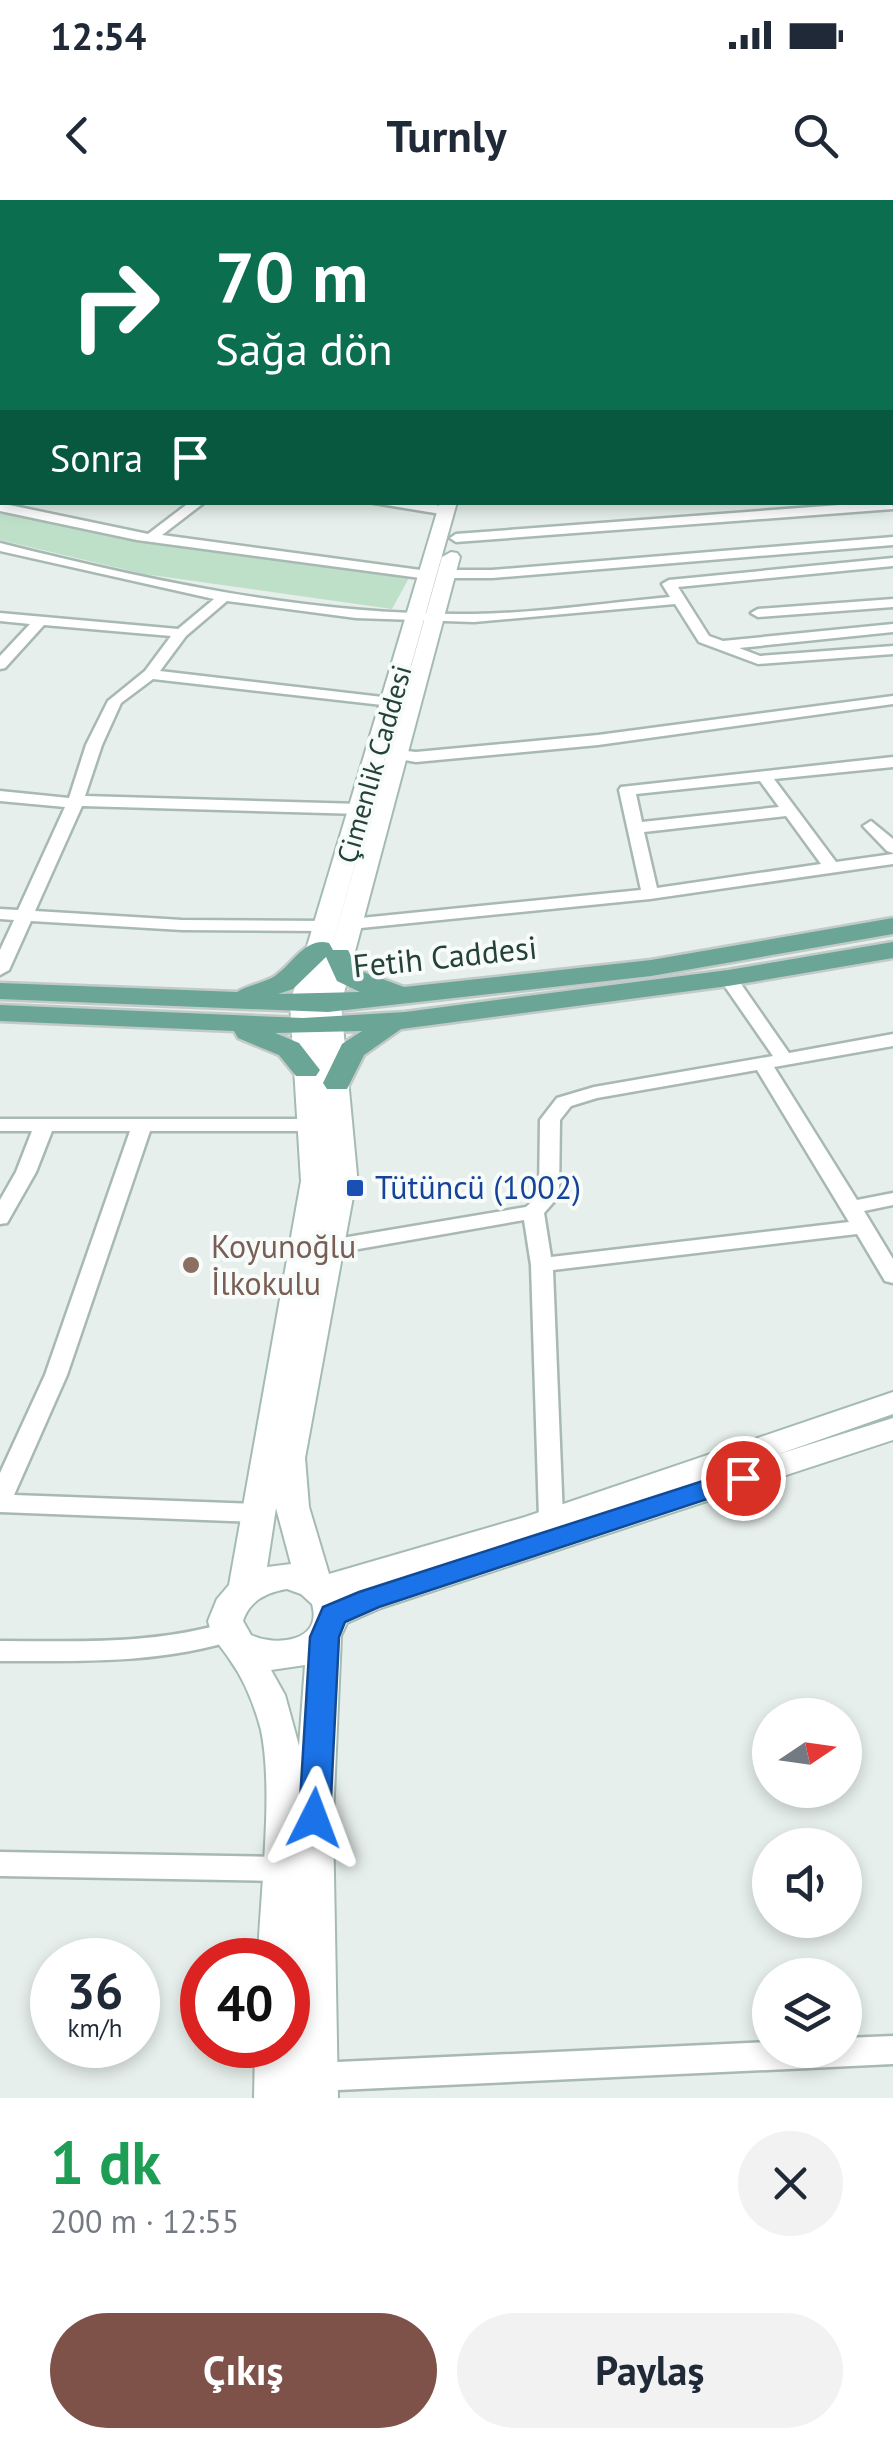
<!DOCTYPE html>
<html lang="tr">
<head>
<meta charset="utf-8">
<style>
  :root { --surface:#fff; --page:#f2f2f3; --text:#1f2937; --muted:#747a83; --accent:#7f5249 }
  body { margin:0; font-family:"PT Sans",sans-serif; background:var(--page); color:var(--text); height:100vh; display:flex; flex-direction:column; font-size:38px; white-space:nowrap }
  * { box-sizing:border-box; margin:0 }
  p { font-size:32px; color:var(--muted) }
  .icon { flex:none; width:55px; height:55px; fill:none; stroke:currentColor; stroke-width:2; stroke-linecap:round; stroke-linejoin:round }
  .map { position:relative; height:1898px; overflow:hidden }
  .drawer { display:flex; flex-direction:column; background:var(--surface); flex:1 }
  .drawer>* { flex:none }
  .guide { position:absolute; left:0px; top:0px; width:895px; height:305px; box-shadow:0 5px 15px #0003; background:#0b6e4f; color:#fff; overflow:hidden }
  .needle { width:65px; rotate:77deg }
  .fabs { position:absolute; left:752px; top:1498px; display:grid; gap:20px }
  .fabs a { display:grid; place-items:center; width:110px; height:110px; border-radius:50%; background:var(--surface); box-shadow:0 5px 15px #0003; font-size:50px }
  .speed { position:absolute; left:30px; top:1738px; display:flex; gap:20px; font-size:50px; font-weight:700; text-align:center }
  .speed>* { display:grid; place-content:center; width:130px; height:130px; border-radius:50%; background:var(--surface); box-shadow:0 5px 15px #0003; line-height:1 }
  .speed small { font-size:25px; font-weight:400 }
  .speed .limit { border:15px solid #d22; background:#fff; color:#111 }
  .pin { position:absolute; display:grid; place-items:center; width:85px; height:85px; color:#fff; margin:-42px; border:5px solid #fff; border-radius:50%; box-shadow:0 2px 10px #0007 }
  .me { position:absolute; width:110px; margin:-55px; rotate:3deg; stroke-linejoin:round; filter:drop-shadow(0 0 8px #0008) }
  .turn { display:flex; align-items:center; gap:35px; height:210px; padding:0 50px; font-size:45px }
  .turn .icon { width:130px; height:130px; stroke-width:2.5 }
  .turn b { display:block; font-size:70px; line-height:85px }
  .then { display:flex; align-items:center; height:95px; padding:0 50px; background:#0003; gap:20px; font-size:38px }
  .round { display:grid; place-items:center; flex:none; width:105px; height:105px; border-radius:52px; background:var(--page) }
  .headline { display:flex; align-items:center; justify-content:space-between; height:170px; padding:0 50px }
  h1 { font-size:60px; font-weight:700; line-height:75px; color:#1e9e55 }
  .action { display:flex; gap:20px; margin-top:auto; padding:20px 50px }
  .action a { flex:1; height:115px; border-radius:60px; background:var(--accent); color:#fff; font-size:40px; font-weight:700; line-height:115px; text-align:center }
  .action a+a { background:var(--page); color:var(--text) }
  .status { display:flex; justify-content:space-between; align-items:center; height:70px; padding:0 50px; background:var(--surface); direction:ltr }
  .status svg { height:28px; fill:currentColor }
  header { display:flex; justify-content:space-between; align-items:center; height:130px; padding:0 50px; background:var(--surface); font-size:45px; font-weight:700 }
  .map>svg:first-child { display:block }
</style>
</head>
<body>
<div class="status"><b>12:54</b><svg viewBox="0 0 49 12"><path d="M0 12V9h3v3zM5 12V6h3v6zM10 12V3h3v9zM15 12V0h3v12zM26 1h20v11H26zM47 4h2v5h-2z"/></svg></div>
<header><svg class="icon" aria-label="back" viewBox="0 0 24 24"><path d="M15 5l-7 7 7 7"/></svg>Turnly<svg class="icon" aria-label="search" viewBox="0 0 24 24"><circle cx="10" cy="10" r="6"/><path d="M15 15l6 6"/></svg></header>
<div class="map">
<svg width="893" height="1898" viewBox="0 0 893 1898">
  <rect width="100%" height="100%" fill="#e6efeb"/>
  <polygon fill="#bfe0c8" points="0,313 132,339 409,378 392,409 144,374 0,340"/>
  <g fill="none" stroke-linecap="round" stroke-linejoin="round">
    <defs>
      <g id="street">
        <rect x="570" y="0" width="8" height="2"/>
        <polygon points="2,86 2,93 0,94 0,87"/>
        <rect x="0" y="139" width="2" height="6"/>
        <rect x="0" y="163" width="2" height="7"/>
        <rect x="0" y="227" width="2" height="6"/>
        <polygon points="893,250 893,258 892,258 892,251"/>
        <polygon points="892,301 893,309 456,342 450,338 456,334"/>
        <polygon points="190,302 205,302 162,335 428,371 435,375 428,379 137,340 0,311 0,303 148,334"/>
        <path d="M368,302C394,302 430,299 453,311L447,315Z"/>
        <polygon points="893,337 893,345 492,378 447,378 440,374 447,370 492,370"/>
        <path d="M0,343C155,382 312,416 473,414C539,413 605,403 670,397L662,384L669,380L893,358V366L678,387L709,436L723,441L893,424V432L739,448L760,456L893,446V454L758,464L699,442L675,404L474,422L356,418L227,401L186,436L160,471L391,498L398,502L391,506L153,479L121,503L102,545L85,596L361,604L369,609L361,614L82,606L35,711L182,720L327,721L336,726L327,731L182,730L31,721L9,770L0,775V750L14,720L0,719V709L18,710L65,607L0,601V591L69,598L86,545L108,501L145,471L171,436L44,425L5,468L0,469V456L30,424L0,421V413L178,429L214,399L0,351Z"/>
        <polygon points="893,399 893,407 758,417 751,413 758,409"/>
        <polygon points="893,496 893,504 598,545 416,562 393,558 390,555 398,550 416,552 598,535"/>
        <path d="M893,557V567L774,579L836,662L893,654V664L650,699L351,729L342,724L351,719L641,690L619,590L621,587ZM760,581L779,607L642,622L636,594ZM786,616L821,664L657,688L644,632Z"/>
        <polygon points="871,621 893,639 893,653 887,651 863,626"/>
        <path d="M728,773L734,774L789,853L893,834V846L774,867L857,1000L893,993V1005L864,1011L893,1059V1083L885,1081L857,1034L553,1070L563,1318L560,1324L551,1327L542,1324L539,1318L531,1065L524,1020L330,1054L319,1047L330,1040L526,1007L539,995L540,920L557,898L594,887L773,856L719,778ZM757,870L849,1022L551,1057L544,1013L559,996L560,920L571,906L597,898Z"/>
        <polygon points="0,919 314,919 324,925 314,931 150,931 67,1175 14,1295 257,1304 266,1307 269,1313 266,1319 257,1322 0,1312 0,1273 45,1175 130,931 52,931 36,972 7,1023 0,1024 0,1000 16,972 32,931 0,931"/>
        <path d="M229,1422L238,1425L242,1432L238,1439C159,1464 82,1461 0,1461V1441C78,1441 154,1445 229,1422Z"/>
        <polygon points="0,1652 280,1657 290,1661 294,1669 290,1677 280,1681 0,1676"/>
        <polygon points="893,1836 893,1864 317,1891 306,1887 302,1877 306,1867 317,1863 770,1842 770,1850 845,1850 845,1838"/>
      </g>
      <g id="secondary">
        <polygon points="505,0 517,0 518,2 506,2"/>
        <polygon points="682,0 694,0 695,2 683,2"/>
        <rect x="0" y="11" width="2" height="8"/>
        <rect x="892" y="33" width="1" height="8"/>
        <rect x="0" y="47" width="2" height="8"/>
        <rect x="892" y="236" width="1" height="10"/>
        <path d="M440,302H457L316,803L442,357L451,352L457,353L460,357L341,804L357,975L305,1258L309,1307L329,1374L525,1317L893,1192V1214L776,1255L893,1218V1240L381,1408L347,1423L341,1436L333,1618L338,1898H254L255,1845H288V1830L295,1842V1766L288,1774V1760H258C260,1694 274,1592 261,1530C255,1507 244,1479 230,1460C221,1446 212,1439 208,1421L217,1399L229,1385L301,981L290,803ZM276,1308L291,1364L267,1367ZM287,1389L301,1394L312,1404C323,1442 276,1447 251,1435L243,1421C249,1401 267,1392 287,1389ZM305,1465L299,1546L285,1495L271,1470Z"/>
      </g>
      <g id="primary">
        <path d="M893,718V734L651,776L328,812L0,799V783L237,792C248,785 264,783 275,776C294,763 305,737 329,743L333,750H348L358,770L404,787L651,760ZM326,757L337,781L360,792L278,794L293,789Z"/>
        <polygon points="893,742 893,758 728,786 401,829 364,855 347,889 327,889 323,883 342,844 362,831 275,833 299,843 320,870 316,876 296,876 279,855 238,838 234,831 0,821 0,805 303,818 405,812 728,770"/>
      </g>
    </defs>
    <use href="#street" stroke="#a8b8b2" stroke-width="5"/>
    <use href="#secondary" stroke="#a4bbb3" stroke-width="4"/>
    <use href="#primary" stroke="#c2cac8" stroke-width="5"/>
    <use href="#street" fill="#fff" fill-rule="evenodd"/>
    <use href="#secondary" fill="#fff" fill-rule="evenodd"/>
    <use href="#primary" fill="#6aa596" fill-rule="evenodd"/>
  </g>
  <polygon fill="#1a73e8" stroke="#114b97" stroke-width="2.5" points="743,1268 753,1271 757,1278 753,1284 379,1407 345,1422 339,1437 330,1618 326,1628 314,1631 303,1628 299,1618 310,1437 323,1407 359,1392"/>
  <rect fill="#1a4fb4" stroke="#f7fbf9" stroke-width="4" x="345" y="978" width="20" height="20" rx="5"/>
  <circle fill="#8d6e63" stroke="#f7fbf9" stroke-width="4" cx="191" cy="1065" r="10"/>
  <g text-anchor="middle" stroke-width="8" stroke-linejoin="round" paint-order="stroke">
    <g font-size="28" fill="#24423a" stroke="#f7fbf9">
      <text transform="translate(374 564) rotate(-74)" y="10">Çimenlik Caddesi</text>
    </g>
    <g font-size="32" fill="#24423a" stroke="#f7fbf9">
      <text transform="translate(445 757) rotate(-6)" y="11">Fetih Caddesi</text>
    </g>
    <g font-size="32" fill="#164399" stroke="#f7fbf9" text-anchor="start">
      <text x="375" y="999">Tütüncü (1002)</text>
    </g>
    <g font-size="32" fill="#785e54" stroke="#f7fbf9" text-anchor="start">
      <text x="211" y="1058">Koyunoğlu<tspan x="211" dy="37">İlkokulu</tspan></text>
    </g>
  </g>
</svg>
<div class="fabs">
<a><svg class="needle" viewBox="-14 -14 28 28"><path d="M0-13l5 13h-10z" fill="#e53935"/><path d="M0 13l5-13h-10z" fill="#747a83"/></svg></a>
<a><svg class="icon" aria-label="sound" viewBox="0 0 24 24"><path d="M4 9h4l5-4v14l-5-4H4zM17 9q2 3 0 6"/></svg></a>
<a><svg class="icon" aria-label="layers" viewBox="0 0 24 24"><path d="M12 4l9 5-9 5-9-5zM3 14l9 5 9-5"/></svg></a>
</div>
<div class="speed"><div>36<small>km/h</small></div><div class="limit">40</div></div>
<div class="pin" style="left:743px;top:1278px;background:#d93025"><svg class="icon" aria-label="arrive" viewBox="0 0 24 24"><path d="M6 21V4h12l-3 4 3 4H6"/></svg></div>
<svg class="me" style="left:314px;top:1618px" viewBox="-20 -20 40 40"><path d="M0-17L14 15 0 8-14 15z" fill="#1a73e8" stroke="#fff" stroke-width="4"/></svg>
<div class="guide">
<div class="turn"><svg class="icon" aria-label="right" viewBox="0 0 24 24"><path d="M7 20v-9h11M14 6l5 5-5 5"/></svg><div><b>70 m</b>Sağa dön</div></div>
<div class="then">Sonra<svg class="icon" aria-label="arrive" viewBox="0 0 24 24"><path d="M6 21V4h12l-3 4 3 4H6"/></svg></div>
</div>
</div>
<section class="drawer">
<div class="headline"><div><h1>1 dk</h1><p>200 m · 12:55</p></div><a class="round"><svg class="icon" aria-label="close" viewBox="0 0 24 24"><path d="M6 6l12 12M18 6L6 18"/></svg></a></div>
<div class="action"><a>Çıkış</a><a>Paylaş</a></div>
</section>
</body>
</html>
